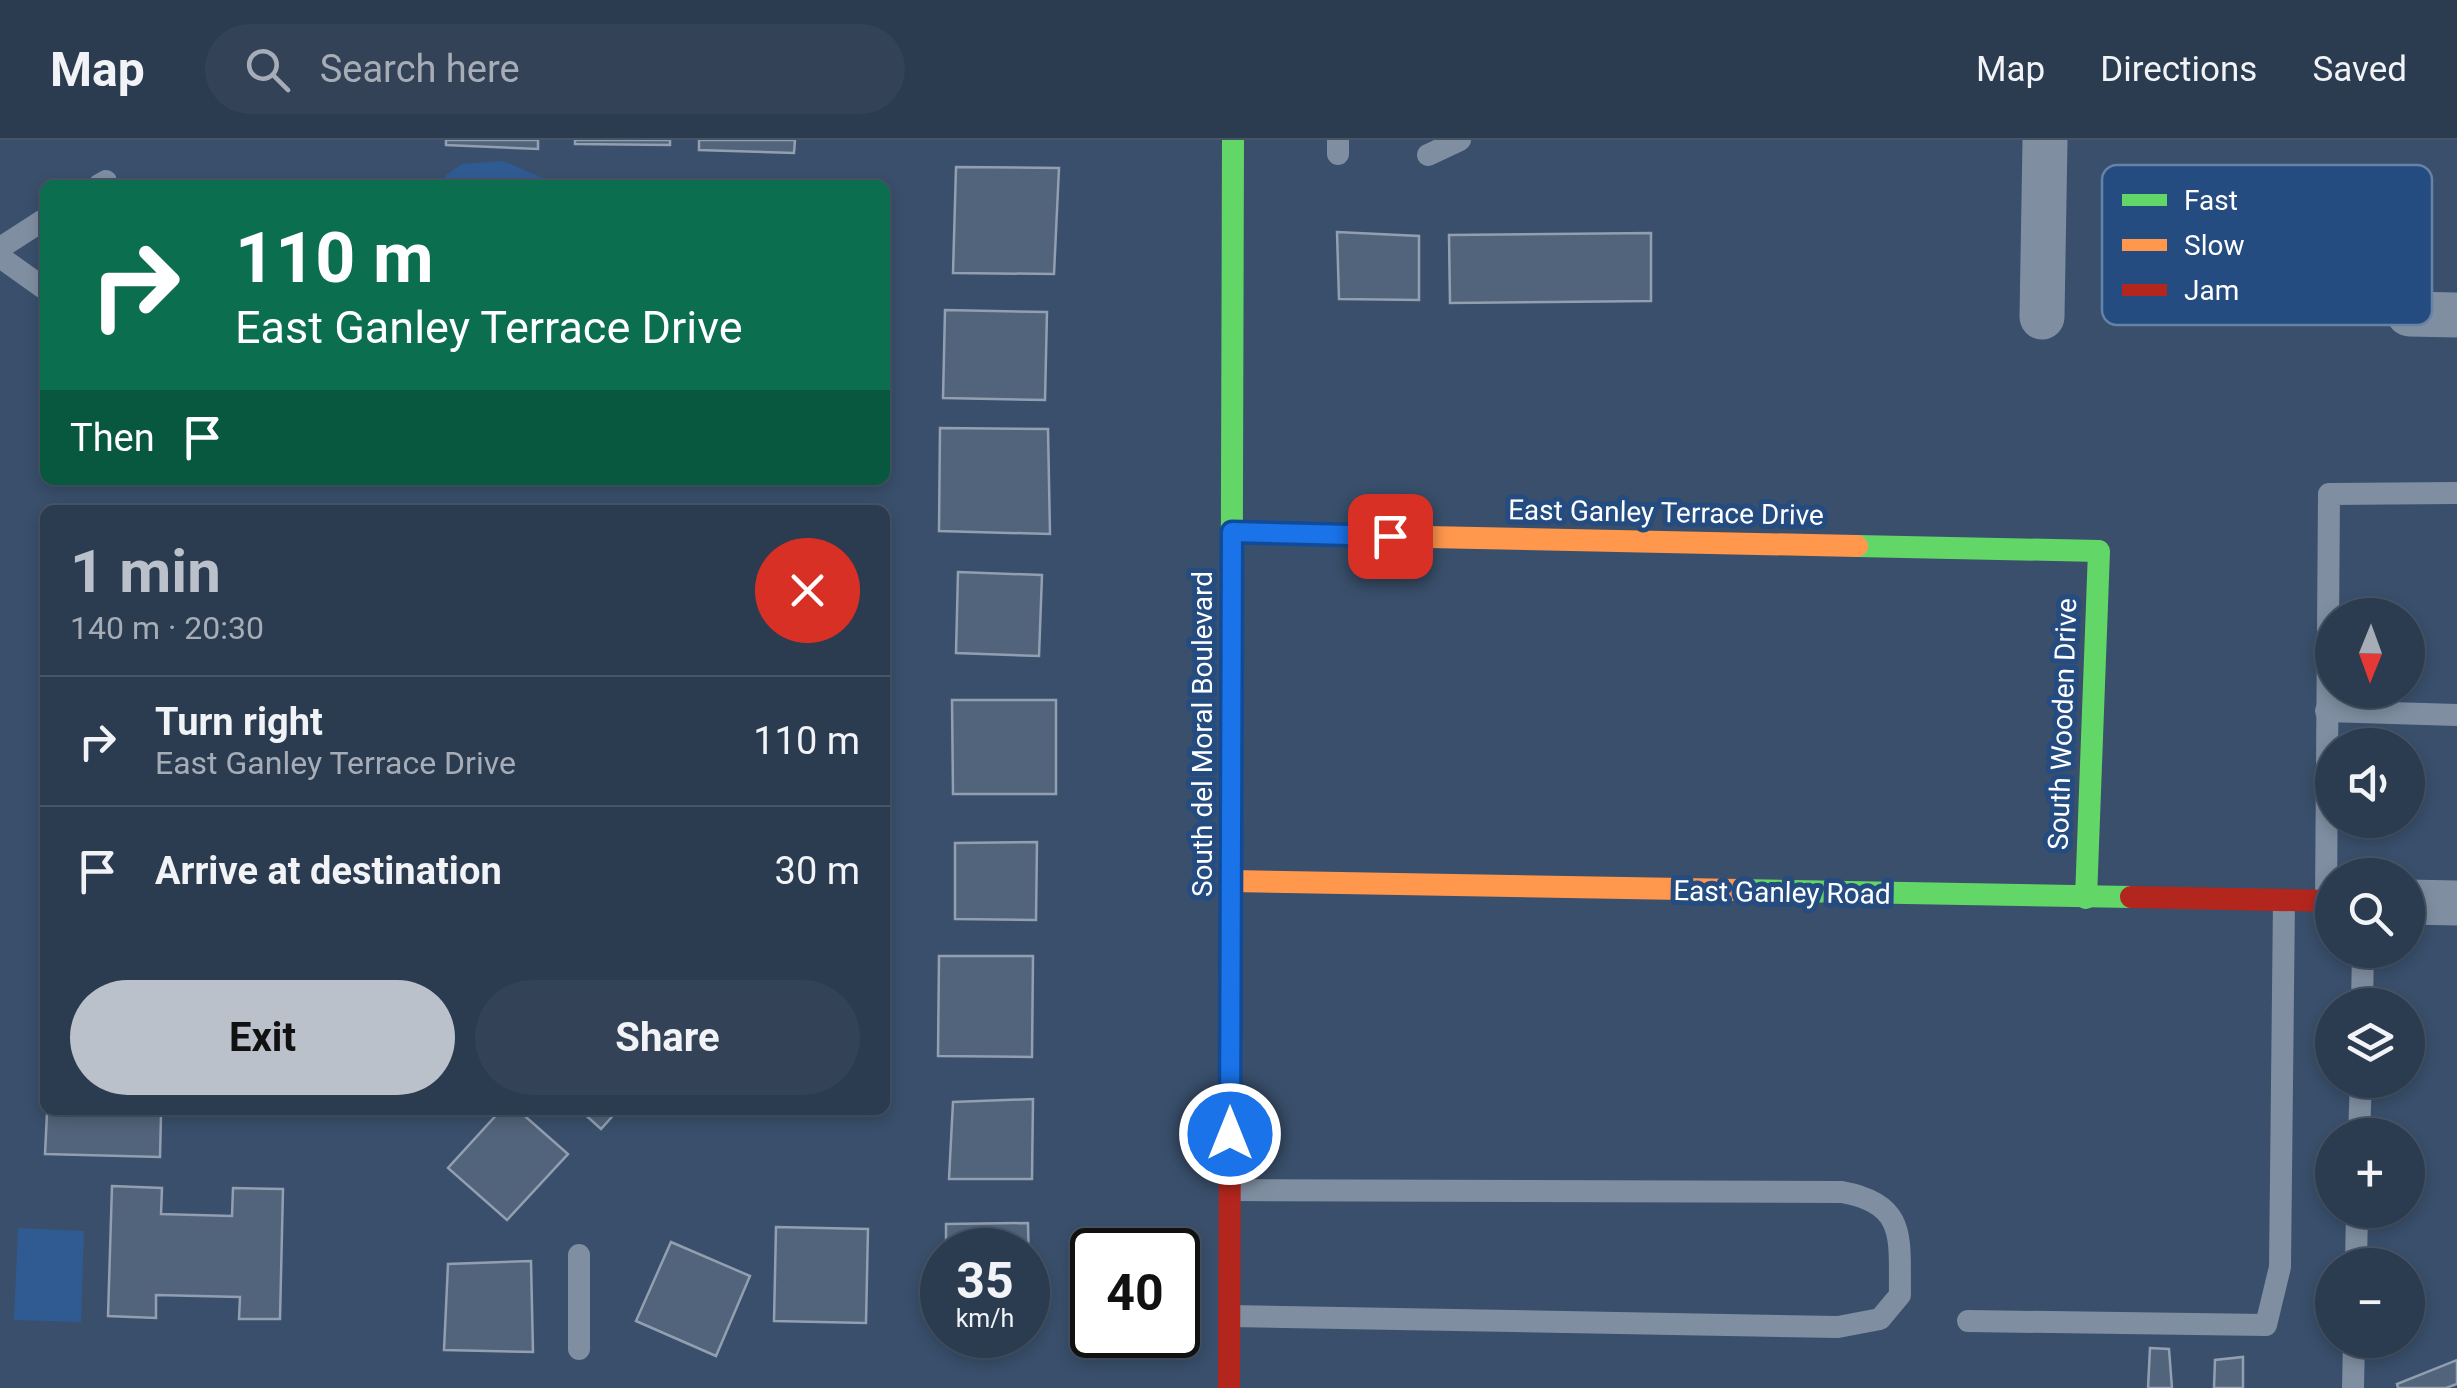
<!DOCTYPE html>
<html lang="en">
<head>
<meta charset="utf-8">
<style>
  :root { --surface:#2b3b50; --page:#334257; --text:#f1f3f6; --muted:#a6adb7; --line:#475567; --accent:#bac1cb }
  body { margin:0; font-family:Roboto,sans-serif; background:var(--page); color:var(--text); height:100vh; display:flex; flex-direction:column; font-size:38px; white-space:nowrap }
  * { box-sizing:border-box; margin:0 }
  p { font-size:32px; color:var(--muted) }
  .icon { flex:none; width:55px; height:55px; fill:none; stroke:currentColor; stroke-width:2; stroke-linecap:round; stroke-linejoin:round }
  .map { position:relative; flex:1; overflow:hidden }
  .sheet { position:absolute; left:40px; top:365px; width:850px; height:610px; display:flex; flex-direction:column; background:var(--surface); border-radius:15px; box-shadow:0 5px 15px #0003,0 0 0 2px var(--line) }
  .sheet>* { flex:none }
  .banner { position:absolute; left:40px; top:40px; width:850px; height:305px; border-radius:15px; box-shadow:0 5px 15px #0003,0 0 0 2px var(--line); background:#0b6e4f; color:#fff; overflow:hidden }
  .needle { width:65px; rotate:181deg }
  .tools { position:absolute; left:2315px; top:458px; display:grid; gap:20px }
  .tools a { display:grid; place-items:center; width:110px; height:110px; border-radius:50%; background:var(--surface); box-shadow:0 5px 15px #0003,0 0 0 2px var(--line); font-size:50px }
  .speed { position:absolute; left:920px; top:1088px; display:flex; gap:20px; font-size:50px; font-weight:700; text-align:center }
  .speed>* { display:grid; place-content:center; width:130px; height:130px; border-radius:50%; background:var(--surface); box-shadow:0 5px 15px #0003,0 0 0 2px var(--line); line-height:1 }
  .speed small { font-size:25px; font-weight:400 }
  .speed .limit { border:5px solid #111; border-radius:15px; background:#fff; color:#111 }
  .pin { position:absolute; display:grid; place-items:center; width:85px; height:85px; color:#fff; margin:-42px; border-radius:20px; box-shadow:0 5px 15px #0006 }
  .me { position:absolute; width:110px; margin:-55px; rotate:0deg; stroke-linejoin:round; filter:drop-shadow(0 0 8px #0008) }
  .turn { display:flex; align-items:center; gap:35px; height:210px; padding:0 30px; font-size:45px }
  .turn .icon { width:130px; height:130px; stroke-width:2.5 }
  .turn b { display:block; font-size:70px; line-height:85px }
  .then { display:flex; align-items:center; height:95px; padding:0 30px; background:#0003; gap:20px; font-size:38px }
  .round { display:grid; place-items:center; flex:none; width:105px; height:105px; border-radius:52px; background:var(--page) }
  .overview { display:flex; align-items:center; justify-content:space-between; height:170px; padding:0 30px }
  h1 { font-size:60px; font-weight:700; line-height:75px; color:var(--accent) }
  .cta { display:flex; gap:20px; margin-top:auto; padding:20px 30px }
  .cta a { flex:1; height:115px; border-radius:60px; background:var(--accent); color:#111; font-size:40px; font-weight:700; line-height:115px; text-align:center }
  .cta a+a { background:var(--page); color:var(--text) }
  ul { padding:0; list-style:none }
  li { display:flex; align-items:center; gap:30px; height:130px; padding:0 30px; border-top:2px solid var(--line) }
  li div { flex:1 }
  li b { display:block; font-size:38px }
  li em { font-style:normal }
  header { display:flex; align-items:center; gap:60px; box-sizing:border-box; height:140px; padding:0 50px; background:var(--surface); border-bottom:2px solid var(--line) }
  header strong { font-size:48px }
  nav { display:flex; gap:55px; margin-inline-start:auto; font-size:35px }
  .search { width:700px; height:90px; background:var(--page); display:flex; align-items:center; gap:25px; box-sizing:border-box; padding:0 35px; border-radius:55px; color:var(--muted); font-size:38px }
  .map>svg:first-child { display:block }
</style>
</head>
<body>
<header>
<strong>Map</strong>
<div class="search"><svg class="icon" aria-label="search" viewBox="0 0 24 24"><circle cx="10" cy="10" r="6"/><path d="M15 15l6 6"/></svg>Search here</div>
<nav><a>Map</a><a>Directions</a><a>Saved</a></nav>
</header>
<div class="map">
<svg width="2457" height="1248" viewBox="0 0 2457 1248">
  <rect width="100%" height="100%" fill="#394f6b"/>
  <g fill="#2f5b92">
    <polygon points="503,21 560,45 444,45 445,36 462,24"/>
    <polygon points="18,1088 84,1091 81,1182 14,1180"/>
  </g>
  <g fill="#52647b" stroke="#929fb0" stroke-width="2.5">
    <polygon points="446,0 538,0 538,9 446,5"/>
    <polygon points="575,0 670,0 670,5 575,4"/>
    <polygon points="699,0 795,0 794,13 699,10"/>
    <polygon points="956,27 1059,28 1054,134 953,133"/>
    <polygon points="1337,92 1419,96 1419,160 1339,159"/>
    <polygon points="1651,93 1651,161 1450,163 1449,95"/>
    <polygon points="945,170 1047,172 1045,260 943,258"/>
    <polygon points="940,288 1048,289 1050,394 939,391"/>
    <polygon points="958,432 1042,435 1039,516 956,513"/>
    <polygon points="952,560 1056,560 1056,654 953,654"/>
    <polygon points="1037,702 1036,780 955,779 955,703"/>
    <polygon points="939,816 1033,816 1032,917 938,916"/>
    <polygon points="1033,959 1032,1039 949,1039 953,962"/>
    <polygon points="57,970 147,970 147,974 161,975 160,1017 45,1014 47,973 57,973"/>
    <polygon points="501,970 518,970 568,1014 507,1080 448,1028"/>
    <polygon points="580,970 618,970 601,989"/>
    <polygon points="112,1046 162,1048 161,1074 232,1076 233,1048 283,1049 280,1179 239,1179 240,1157 156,1155 156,1178 108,1176"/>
    <polygon points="1028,1083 1030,1172 1028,1172 1028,1110 946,1110 946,1084"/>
    <polygon points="776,1087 868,1089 866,1183 774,1181"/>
    <polygon points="671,1102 750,1136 716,1216 636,1181"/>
    <polygon points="531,1121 533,1212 444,1210 448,1124"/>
    <polygon points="2150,1208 2169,1209 2172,1248 2148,1248"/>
    <polygon points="2243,1217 2243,1248 2214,1248 2215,1220"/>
    <polygon points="2457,1220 2457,1244 2446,1248 2398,1248 2397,1244"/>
  </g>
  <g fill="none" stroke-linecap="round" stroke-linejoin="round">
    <g stroke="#7f8ea1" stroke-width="22">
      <polyline points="1338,14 1338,0"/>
      <polyline points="1428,15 1460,0"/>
      <polyline points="99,45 106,41"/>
      <polyline points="0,108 45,79"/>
      <polyline points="0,117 45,149"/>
      <polyline points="2326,571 2457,575"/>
      <polyline points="2326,760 2329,354 2457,353"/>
      <polyline points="2362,865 2363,810"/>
      <polyline points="2359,995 2361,940"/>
      <polyline points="2356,1125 2357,1070"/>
      <path d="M1230,1176L1838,1187L1880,1179L1900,1155C1899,1099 1908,1064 1842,1052L1230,1050"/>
      <polyline points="1968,1181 2266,1185 2280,1127 2284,760"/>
      <polyline points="579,1209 579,1115"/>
      <polyline points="2353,1248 2354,1200"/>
    </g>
    <g stroke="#7f8ea1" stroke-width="45">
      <polyline points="2409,174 2457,175"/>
      <polyline points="2042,177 2045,0"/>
      <polyline points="2408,762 2457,763"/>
    </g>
    <g stroke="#63d668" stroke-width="22">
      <polyline points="1857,406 2099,411 2086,758"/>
      <polyline points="1231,696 1233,0"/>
      <polyline points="1740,750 2131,757"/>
    </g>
    <g stroke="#ff974d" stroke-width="22">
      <polyline points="1232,393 1857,406"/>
      <polyline points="1231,741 1740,750"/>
    </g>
    <g stroke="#b3261e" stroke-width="22">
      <polyline points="2131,757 2332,761"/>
      <polyline points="1229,1248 1231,696"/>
    </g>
  </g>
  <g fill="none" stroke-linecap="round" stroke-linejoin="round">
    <defs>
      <polyline id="route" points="1230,994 1232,392 1390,396"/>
    </defs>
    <use href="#route" stroke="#114b97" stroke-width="25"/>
    <use href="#route" stroke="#1a73e8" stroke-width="18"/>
  </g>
  <g text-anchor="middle" stroke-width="10" stroke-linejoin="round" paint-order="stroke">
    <g font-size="28" fill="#fff" stroke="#244c80">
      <text transform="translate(1666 372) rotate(1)" y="10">East Ganley Terrace Drive</text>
      <text transform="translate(2062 584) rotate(-88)" y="10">South Wooden Drive</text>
      <text transform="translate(1202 594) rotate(-90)" y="10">South del Moral Boulevard</text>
      <text transform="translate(1782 752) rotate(1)" y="10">East Ganley Road</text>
    </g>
  </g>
  <rect x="2102" y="25" width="330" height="160" rx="15" fill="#244c80" stroke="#6682a6" stroke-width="2.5"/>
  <rect x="2122" y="54" width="45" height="12" fill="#63d668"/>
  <rect x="2122" y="99" width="45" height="12" fill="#ff974d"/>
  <rect x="2122" y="144" width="45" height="12" fill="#b3261e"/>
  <g font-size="28" fill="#fff">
    <text x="2184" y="70">Fast</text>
    <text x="2184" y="115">Slow</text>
    <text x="2184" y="160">Jam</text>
  </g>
</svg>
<div class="tools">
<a><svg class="needle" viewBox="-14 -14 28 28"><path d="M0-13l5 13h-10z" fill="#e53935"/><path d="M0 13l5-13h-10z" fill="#a6adb7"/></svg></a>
<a><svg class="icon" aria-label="sound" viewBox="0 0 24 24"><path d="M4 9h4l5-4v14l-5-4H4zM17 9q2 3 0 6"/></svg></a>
<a><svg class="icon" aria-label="search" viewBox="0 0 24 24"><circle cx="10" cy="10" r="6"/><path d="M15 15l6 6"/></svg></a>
<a><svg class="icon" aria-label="layers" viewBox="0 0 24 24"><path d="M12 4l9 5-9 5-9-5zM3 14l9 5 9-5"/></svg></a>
<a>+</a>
<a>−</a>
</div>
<div class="speed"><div>35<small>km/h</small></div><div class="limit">40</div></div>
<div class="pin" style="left:1390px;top:396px;background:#d93025"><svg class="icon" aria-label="arrive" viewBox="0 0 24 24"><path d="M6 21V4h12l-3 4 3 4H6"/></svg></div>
<svg class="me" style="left:1230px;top:994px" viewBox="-20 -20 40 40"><circle r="17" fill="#1a73e8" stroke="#fff" stroke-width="3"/><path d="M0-11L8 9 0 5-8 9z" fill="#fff"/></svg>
<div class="banner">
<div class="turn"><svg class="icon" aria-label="right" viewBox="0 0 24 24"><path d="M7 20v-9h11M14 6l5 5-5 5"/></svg><div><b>110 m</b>East Ganley Terrace Drive</div></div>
<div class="then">Then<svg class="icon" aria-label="arrive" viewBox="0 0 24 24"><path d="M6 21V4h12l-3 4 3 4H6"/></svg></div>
</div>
<section class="sheet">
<div class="overview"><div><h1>1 min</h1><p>140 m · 20:30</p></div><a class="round" style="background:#d93025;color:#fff"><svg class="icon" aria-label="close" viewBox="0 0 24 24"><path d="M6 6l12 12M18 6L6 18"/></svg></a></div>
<ul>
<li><svg class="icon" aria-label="right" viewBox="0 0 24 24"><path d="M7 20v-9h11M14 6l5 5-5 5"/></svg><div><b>Turn right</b><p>East Ganley Terrace Drive</p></div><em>110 m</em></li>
<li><svg class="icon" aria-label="arrive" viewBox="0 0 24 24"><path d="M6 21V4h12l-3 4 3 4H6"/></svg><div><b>Arrive at destination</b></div><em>30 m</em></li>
</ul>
<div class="cta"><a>Exit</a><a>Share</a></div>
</section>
</div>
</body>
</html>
